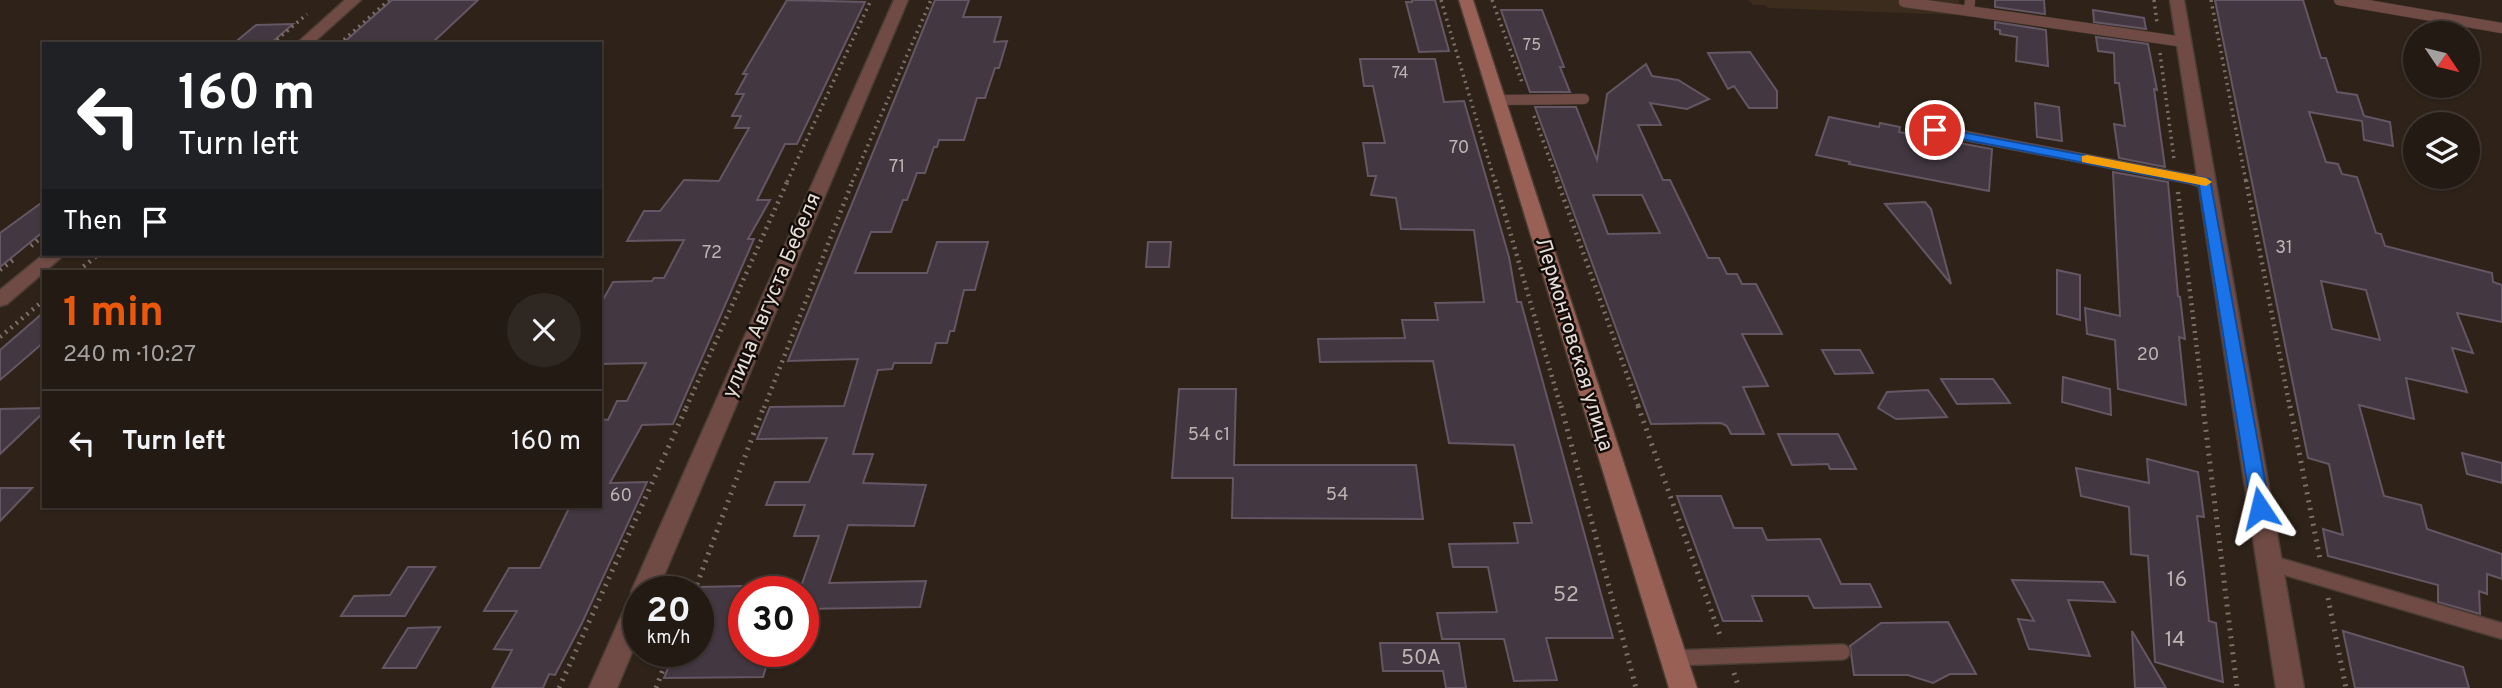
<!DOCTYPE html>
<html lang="en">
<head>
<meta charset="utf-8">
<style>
  :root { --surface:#231a13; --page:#2f2721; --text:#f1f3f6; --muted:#a3a1a0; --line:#403833; --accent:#ea580c }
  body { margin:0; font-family:Overpass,sans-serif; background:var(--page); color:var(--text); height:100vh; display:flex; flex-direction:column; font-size:26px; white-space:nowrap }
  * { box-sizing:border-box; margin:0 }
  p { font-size:23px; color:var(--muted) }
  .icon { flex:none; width:38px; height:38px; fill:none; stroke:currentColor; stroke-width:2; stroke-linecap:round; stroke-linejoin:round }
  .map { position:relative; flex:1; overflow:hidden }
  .panel { position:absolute; left:42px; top:270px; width:560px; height:238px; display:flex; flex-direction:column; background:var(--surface); border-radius:0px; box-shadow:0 2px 5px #0004,0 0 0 2px var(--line) }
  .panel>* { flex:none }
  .banner { position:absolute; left:42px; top:42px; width:560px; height:214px; border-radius:0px; box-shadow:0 2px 5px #0004,0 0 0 2px var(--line); background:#202124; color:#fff; overflow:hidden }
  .needle { width:46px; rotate:125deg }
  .buttons { position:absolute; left:2403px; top:21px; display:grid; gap:14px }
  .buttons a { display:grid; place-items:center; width:77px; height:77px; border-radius:50%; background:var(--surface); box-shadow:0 2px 5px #0004,0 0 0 2px var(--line); font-size:35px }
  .speed { position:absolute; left:623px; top:576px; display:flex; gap:14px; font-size:35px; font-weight:700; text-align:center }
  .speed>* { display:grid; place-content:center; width:91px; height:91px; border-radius:50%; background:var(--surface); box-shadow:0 2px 5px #0004,0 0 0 2px var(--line); line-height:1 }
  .speed small { font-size:18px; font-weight:400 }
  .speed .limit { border:10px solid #d22; background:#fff; color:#111 }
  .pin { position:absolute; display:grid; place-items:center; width:60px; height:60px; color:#fff; margin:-30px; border:4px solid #fff; border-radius:50%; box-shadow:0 2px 7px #0007 }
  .me { position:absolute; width:77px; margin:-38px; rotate:350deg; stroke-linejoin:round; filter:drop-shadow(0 0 5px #0008) }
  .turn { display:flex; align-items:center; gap:24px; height:147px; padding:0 21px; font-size:32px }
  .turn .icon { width:91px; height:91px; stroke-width:2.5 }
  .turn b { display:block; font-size:49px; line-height:60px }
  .then { display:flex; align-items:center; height:66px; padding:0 21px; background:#0003; gap:14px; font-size:26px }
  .round { display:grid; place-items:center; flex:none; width:74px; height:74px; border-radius:37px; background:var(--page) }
  .head { display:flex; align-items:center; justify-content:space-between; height:119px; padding:0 21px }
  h1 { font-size:42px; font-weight:700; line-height:52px; color:var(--accent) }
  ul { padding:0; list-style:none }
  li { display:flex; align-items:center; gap:21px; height:105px; padding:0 21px; border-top:2px solid var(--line) }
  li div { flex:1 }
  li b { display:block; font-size:26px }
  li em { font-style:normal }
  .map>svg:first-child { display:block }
</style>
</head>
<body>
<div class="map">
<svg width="2502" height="688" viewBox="0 0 2502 688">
  <rect width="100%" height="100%" fill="#2f2319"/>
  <polygon fill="#3c2c1e" points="1749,0 1959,0 1960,15 1769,8 1765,5 1753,5"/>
  <g fill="#433742" stroke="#645763" stroke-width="2" fill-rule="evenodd">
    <polygon points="392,0 478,0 431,44 342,44"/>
    <polygon points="787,0 865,2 797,144 785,144 757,200 770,200 748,239 754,239 673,424 642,425 610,483 647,482 582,623 555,675 549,674 543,688 492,688 512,650 494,649 517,611 484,611 509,568 540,568 570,506 600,506 600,419 608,420 617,401 627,401 646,363 600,364 600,305 613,282 652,281 654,278 664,278 684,240 627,241 644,211 660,211 684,180 719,181 749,128 735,128 741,116 732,116 744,94 736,94 747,74 743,74"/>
    <polygon points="935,0 969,0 963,17 1001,17 994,42 1007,41 999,68 995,68 985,98 977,98 964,140 939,140 937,147 934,147 925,173 917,173 907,200 903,200 891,232 871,232 855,273 927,273 937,242 988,242 975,290 964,290 954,331 950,331 947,343 936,343 931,363 894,363 892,369 878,370 853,454 873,454 863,483 926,485 914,526 848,525 829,583 926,581 920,607 803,609 803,592 799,592 819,536 794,536 805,505 766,505 775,482 809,482 827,438 757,439 770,407 844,406 858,359 788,361"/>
    <polygon points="1412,0 1435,0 1449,51 1419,52 1406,2 1412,2"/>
    <polygon points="1995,0 2044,0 2045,14 1995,7"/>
    <path d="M2215,0H2303L2321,58H2326L2337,92L2357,95L2364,116L2390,122L2393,146L2364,140L2362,121L2309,112L2326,162L2338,164L2342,174L2357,177L2376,233L2381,234L2385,246L2492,273L2493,282L2502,285V322L2457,313L2473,353L2452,348L2467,392L2406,378L2414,419L2359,405L2384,496L2421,505L2427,529L2502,554V579L2487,574V594L2479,591L2480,614L2438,602V585L2328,556L2323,529L2343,535L2329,464L2308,458ZM2321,281L2366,290L2380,340L2332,329Z"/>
    <polygon points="1501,10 1542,10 1564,67 1560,67 1570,92 1530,92"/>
    <polygon points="2093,10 2144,18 2146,29 2094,22"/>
    <polygon points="1995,22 2046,30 2048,66 2016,61 2017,37 2000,34 2000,30 1995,29"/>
    <polygon points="293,24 270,44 233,44 256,25"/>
    <polygon points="2096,37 2148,44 2157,90 2154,89 2165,167 2119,158 2114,124 2125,126 2119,83 2115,83 2114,53 2098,51"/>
    <polygon points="1750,52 1777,91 1777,108 1749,108 1734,86 1728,89 1708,53"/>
    <polygon points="1360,59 1435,59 1444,102 1464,101 1509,257 1517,302 1521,302 1613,638 1546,638 1557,680 1514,681 1504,639 1442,639 1437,613 1497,612 1488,567 1453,567 1449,544 1518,543 1514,523 1532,523 1514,445 1449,443 1433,361 1320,362 1318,339 1405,338 1402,320 1438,320 1435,303 1484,302 1474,230 1401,229 1396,198 1371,195 1376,176 1368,176 1363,143 1385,143 1373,86 1364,86"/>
    <path d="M1646,64L1652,76L1678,80L1709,99L1687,109L1650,103L1661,125H1638L1663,180H1670L1708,258H1719L1727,274H1737L1742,284H1756L1782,334H1742L1768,386L1743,387L1764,434H1731L1727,426L1721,423L1651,424L1535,107H1576L1597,160L1607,94ZM1593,195H1642L1660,233L1608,234Z"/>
    <polygon points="2035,103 2059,107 2062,141 2037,137"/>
    <polygon points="1829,117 1879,127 1880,123 1900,127 1899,132 1992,149 1989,191 1849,164 1850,162 1816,155"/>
    <polygon points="2113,172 2168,182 2178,296 2180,297 2185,339 2179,337 2186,405 2118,389 2115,340 2087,334 2085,308 2120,316"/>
    <polygon points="44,201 44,231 0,267 0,233"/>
    <polygon points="1925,202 1931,209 1951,284 1885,204"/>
    <polygon points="1148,242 1171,242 1169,267 1146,267"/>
    <polygon points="2057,270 2080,275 2080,320 2057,314"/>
    <polygon points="44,312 44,342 0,380 0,350"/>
    <polygon points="1822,350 1860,350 1873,373 1835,374"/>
    <polygon points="2063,377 2110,389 2111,415 2062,402"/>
    <polygon points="1941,379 1993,379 2010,403 1957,404"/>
    <polygon points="1179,389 1236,389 1234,465 1416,465 1423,519 1232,518 1233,478 1172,478"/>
    <polygon points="1928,390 1947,417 1896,419 1878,408 1887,392"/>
    <polygon points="44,408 44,412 0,454 0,409"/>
    <polygon points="1778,434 1838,434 1856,469 1830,469 1828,464 1792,465"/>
    <polygon points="2462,453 2502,463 2502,483 2467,474"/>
    <polygon points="2147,459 2198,472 2204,517 2197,516 2204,574 2209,621 2216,623 2223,682 2155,662 2148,556 2131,554 2129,507 2081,496 2076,468 2149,483"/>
    <polygon points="0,488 32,488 0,521"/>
    <polygon points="1677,496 1721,496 1734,528 1762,528 1767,540 1820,539 1841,584 1870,584 1881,607 1814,608 1808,596 1752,596 1762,621 1723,621"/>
    <polygon points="408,567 435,567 405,616 341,616 354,596 390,595"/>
    <polygon points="2012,580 2103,582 2115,602 2068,600 2090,656 2029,649 2018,619 2034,621"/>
    <polygon points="744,586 744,651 771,651 763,677 664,678 675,651 698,651 698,587"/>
    <polygon points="1948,622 1976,674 1950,674 1933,683 1908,675 1854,675 1850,646 1881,623"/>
    <polygon points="440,627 416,668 383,668 408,628"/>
    <polygon points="2132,631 2166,688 2135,688"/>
    <polygon points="2343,631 2463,667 2469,688 2355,688"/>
    <polygon points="1380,643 1459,643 1466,688 1446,688 1443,671 1383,671"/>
  </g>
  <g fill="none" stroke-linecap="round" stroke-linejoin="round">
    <defs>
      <g id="service-far2">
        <polyline points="1970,0 1969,11 2184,42"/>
        <polyline points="2339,0 2502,28"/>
        <polyline points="1904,2 1969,11"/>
        <polyline points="1499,100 1584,99"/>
        <polyline points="1935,130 2205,182"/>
      </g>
      <polyline id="service-far1" points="2196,180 2205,182"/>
      <g id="service">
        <polyline points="2270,563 2502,631"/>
        <polyline points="1674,658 1842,652"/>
      </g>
      <g id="minor">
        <polygon points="345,0 361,0 312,44 296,44"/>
        <polygon points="894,0 908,0 657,592 639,592 639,636 617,688 589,688 626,605 634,597 631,592"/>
        <polygon points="2170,0 2184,0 2304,688 2276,688"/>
        <polygon points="44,254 65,254 7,304 0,306 0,290"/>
      </g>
      <polygon id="secondary" points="1459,0 1473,0 1697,688 1669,688"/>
    </defs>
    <use href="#service-far2" stroke="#493d34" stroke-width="11"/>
    <use href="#service-far1" stroke="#493d34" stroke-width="14"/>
    <use href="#service" stroke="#493d34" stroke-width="18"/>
    <use href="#minor" stroke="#493d34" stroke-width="3"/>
    <use href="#secondary" stroke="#493d34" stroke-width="3"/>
    <g stroke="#7b7068" stroke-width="3.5" stroke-dasharray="2 4.5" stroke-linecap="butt">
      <polyline points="1441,0 1495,182"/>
      <polyline points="1492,0 1523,85"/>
      <polyline points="2154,0 2157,23"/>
      <polyline points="2211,0 2246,182"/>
      <polyline points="272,44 307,14"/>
      <polyline points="339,44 389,0"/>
      <polyline points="2160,53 2174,159"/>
      <polyline points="1534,116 1558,182"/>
      <polyline points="787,182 871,0"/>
      <polyline points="852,182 931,0"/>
    </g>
    <g stroke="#7b7068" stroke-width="4.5" stroke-dasharray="2 5" stroke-linecap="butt">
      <polyline points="1495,180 1561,408"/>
      <polyline points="1557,180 1639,408"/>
      <polyline points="2246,180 2290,408"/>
      <polyline points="2178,192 2204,408"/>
      <polyline points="31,246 44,235"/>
      <polyline points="0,270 16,258"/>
      <polyline points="78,271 99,254"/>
      <polyline points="0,337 44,300"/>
      <polyline points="686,408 788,180"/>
      <polyline points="764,408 853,180"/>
    </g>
    <g stroke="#7b7068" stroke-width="5" stroke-dasharray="2 6" stroke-linecap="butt">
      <polyline points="1561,406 1636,688"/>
      <polyline points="1638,406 1721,638"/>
      <polyline points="2203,406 2237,688"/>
      <polyline points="2290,406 2320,559"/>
      <polyline points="694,592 764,406"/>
      <polyline points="2328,598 2346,688"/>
      <polyline points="1734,673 1739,688"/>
      <polyline points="559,688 687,406"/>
      <polyline points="656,688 670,651"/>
    </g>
    <use href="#service-far2" stroke="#704b45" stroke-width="10"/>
    <use href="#service-far1" stroke="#704b45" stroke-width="11"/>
    <use href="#service" stroke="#704b45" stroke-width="15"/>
    <use href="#minor" fill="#704b45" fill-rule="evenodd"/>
    <use href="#secondary" fill="#996055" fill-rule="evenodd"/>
  </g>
  <polygon fill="#1a73e8" stroke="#114b97" stroke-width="2" points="1935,127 2210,179 2270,508 2267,513 2254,513 2251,508 2199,185 1930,133 1928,130"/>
  <polygon fill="#f59e0b" points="2087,155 2206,178 2212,182 2206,186 2082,162 2082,156"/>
  <g text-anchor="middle" stroke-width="5" stroke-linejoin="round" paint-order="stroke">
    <g font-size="16" fill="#bdb4b2">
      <text x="1532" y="50">75</text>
      <text x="1400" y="78">74</text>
    </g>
    <g font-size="18" fill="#bdb4b2">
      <text x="1459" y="153">70</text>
      <text x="897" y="172">71</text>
      <text x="2284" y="253">31</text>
      <text x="712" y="258">72</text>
      <text x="2148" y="360">20</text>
      <text x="1209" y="440">54 с1</text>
      <text x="1337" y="500">54</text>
      <text x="621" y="501">60</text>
    </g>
    <g font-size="21" fill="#e6ddd7" stroke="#130d09">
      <text transform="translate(771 295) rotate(-67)" y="7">улица Августа Бебеля</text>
      <text transform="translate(1575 344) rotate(73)" y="7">Лермонтовская улица</text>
    </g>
    <g font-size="21" fill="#bdb4b2">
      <text x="2177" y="586">16</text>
      <text x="1566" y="601">52</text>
      <text x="2175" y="646">14</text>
      <text x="1421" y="664">50А</text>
    </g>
  </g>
</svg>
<div class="buttons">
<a><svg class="needle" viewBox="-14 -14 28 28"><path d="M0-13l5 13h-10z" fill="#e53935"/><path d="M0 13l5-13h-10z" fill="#a3a1a0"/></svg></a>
<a><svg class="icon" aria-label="layers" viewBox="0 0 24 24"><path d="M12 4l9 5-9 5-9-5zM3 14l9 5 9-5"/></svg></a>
</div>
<div class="speed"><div>20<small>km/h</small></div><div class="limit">30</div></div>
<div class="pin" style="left:1935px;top:130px;background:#d93025"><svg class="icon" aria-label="arrive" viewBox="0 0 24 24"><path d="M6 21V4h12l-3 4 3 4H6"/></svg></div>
<svg class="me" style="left:2260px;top:508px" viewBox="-20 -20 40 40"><path d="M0-17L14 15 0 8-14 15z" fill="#1a73e8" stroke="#fff" stroke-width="4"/></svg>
<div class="banner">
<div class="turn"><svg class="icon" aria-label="left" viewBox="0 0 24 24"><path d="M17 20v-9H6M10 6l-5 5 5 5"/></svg><div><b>160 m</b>Turn left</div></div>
<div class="then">Then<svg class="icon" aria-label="arrive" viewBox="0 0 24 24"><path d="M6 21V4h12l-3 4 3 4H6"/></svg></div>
</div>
<section class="panel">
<div class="head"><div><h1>1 min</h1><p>240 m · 10:27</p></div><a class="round"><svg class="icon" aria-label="close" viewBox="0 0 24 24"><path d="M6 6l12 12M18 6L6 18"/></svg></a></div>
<ul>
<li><svg class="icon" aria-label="left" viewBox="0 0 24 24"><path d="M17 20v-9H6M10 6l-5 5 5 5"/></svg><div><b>Turn left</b></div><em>160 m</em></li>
</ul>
</section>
</div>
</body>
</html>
